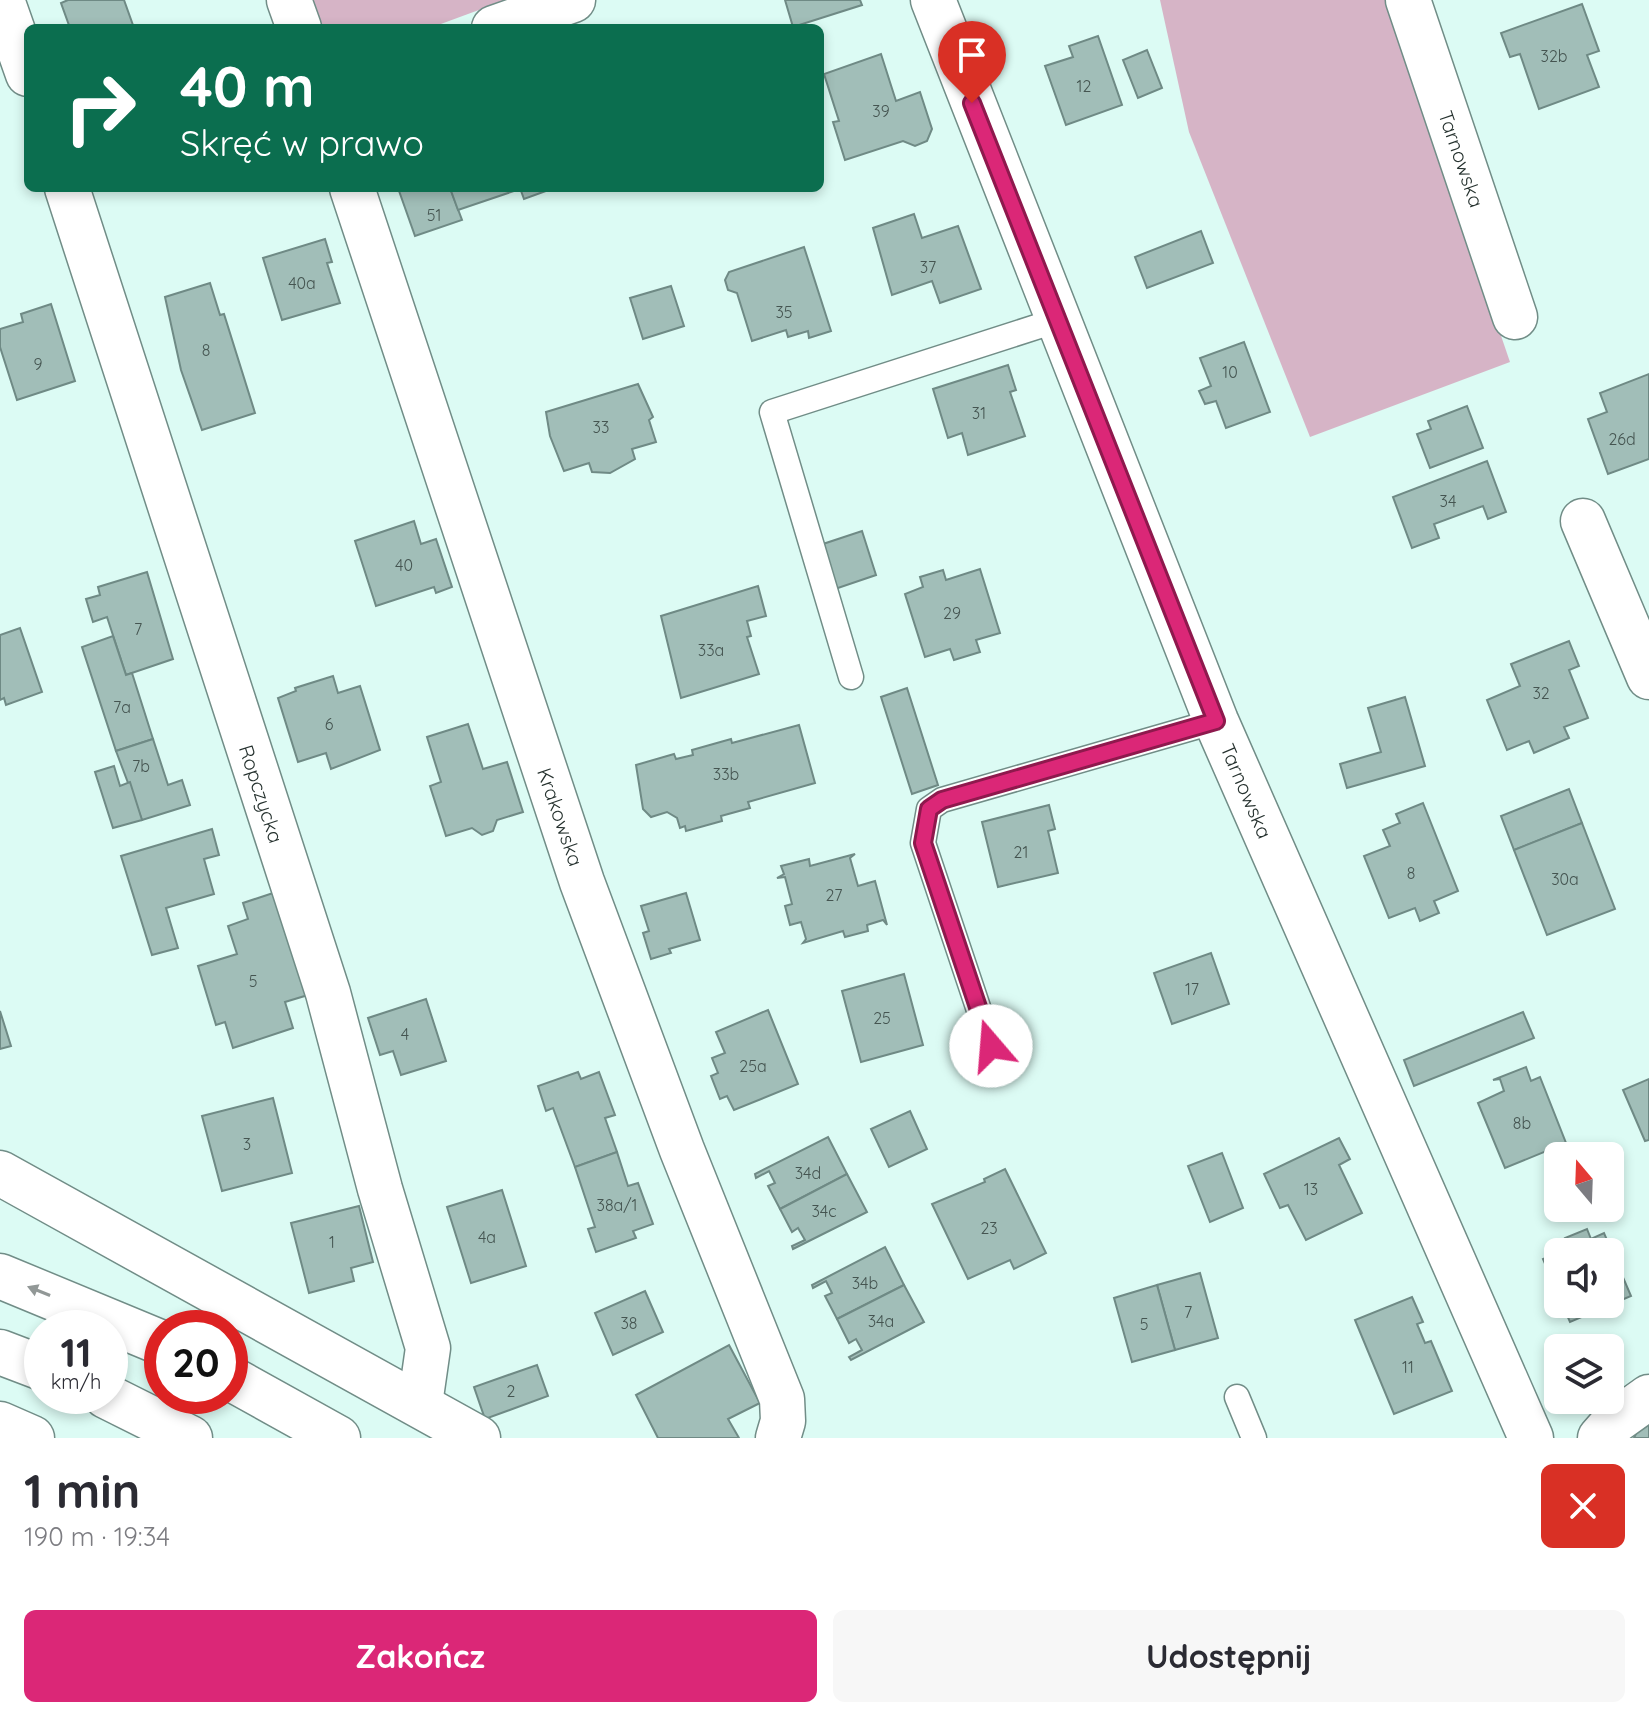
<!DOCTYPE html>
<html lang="pl">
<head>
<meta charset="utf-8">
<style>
  :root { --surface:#fff; --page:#f7f7f7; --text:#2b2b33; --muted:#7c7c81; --accent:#db2777 }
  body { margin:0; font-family:Quicksand,sans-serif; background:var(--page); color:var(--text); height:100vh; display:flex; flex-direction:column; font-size:30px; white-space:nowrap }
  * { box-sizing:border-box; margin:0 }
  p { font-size:26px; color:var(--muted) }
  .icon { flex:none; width:44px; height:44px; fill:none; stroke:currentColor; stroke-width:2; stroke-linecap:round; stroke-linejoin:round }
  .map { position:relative; height:1438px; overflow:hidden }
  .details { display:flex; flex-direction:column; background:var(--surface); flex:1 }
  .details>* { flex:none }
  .banner { position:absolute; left:24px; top:24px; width:800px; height:168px; border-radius:12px; box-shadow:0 4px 12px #0003; background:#0b6e4f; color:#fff; overflow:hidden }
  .needle { width:52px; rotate:341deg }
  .controls { position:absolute; left:1544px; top:1142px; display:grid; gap:16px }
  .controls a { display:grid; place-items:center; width:80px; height:80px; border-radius:12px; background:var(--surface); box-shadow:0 4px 12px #0003; font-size:40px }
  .speed { position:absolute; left:24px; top:1310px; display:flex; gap:16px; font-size:40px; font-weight:700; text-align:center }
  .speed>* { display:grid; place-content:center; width:104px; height:104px; border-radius:50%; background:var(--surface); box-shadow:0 4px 12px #0003; line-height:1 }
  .speed small { font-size:20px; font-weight:400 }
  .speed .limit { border:12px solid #d22; background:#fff; color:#111 }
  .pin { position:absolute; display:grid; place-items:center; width:68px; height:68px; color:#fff; margin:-82px -34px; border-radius:50% 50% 50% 0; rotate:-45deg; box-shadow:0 0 8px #0007 }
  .pin .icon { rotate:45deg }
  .me { position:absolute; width:88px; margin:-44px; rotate:342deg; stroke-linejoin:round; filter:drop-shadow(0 0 6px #0008) }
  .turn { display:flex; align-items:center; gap:28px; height:168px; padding:0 24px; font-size:36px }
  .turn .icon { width:104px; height:104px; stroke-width:2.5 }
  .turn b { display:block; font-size:56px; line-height:68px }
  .round { display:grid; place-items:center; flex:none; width:84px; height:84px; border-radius:12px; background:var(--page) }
  .head { display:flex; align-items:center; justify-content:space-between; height:136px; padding:0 24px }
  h1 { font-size:48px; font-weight:800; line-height:60px }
  .action { display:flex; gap:16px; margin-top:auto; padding:16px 24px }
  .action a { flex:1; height:92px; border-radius:12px; background:var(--accent); color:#fff; font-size:32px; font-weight:800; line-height:92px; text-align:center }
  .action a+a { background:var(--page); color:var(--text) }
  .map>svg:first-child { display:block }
</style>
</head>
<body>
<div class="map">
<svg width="1649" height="1438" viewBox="0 0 1649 1438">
  <rect width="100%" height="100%" fill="#dcfbf4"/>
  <g fill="#d6b4c6">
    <polygon points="305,0 506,0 430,28 313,28"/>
    <polygon points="1160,0 1386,0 1510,362 1310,437 1189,132"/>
  </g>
  <g fill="#a1beb8" stroke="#6f8a85" stroke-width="2">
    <polygon points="68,0 124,0 134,28 70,28 61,3"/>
    <polygon points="785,0 860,0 862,5 793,27"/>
    <polygon points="1582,4 1599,51 1587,55 1599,87 1539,109 1520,54 1510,57 1501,33"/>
    <polygon points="1098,36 1122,105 1066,125 1045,66 1073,57 1069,46"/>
    <polygon points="1147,50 1162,88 1138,98 1123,60"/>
    <polygon points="881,54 896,101 920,92 932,129 927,141 915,146 903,141 845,160 833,122 839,121 824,74"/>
    <polygon points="398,188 450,188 462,220 415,236"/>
    <polygon points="450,188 520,188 520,189 458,210"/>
    <polygon points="520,188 554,188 524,199"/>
    <polygon points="914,214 922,238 958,226 981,289 940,303 932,281 892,295 873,228"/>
    <polygon points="1201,231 1213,263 1147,288 1135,257"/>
    <polygon points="325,239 332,262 327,263 340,303 282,320 263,258"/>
    <polygon points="804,247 831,331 809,338 808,331 788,337 786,330 752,341 737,293 728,290 725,280 729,272"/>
    <polygon points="210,283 220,315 224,314 255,413 202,430 181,370 165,297"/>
    <polygon points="671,286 684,326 643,339 630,298"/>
    <polygon points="51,304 75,381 17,400 0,347 0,329 23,322 21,314"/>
    <polygon points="1244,342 1270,412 1226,428 1216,401 1205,404 1199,391 1211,386 1200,358"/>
    <polygon points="1008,365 1016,390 1010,392 1025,436 968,455 962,433 948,438 933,389"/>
    <polygon points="1649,374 1649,459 1608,474 1588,419 1607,412 1600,393"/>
    <polygon points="638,384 653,417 649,420 656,442 632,449 635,459 610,473 592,472 589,463 564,471 550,436 546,412"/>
    <polygon points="1467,406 1483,448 1430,468 1417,434 1431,429 1428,421"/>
    <polygon points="1487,461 1506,512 1488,519 1483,506 1434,524 1439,538 1412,548 1393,497"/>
    <polygon points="414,521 421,544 436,539 452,587 436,593 434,587 376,606 355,541"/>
    <polygon points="862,531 876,575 835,589 820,545"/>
    <polygon points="980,569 1000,633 976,640 980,652 954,660 950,649 925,657 905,594 923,587 920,577 943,570 946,580"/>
    <polygon points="147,572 173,659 126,675 107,617 93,622 86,599 100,595 98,587"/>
    <polygon points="758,586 766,616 747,621 751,636 747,637 759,674 681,698 661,616"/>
    <polygon points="20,628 42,692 6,705 4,698 0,700 0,635"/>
    <polygon points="113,636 126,675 132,673 153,739 116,751 82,647"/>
    <polygon points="1569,641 1579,666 1569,670 1588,718 1564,727 1569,738 1534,753 1529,741 1507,750 1487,700 1520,686 1511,664"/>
    <polygon points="333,676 338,693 360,686 380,750 331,769 326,753 298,762 278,698 296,691 295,688"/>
    <polygon points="907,688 938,785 912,794 881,697"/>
    <polygon points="1405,697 1425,766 1347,788 1340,764 1381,752 1368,708"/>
    <polygon points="468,724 483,769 507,762 523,812 497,820 493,831 482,835 472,828 446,836 430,786 441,782 427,737"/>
    <polygon points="799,725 815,783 748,802 750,808 721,816 722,821 686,831 685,826 680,828 677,818 667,812 651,817 643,809 636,765 674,754 676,759 693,755 692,750 731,739 732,743"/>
    <polygon points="153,739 168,785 182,780 190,805 142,820 116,751"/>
    <polygon points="114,766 120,786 130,782 142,820 113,828 95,772"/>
    <polygon points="1569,789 1582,823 1514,850 1501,816"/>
    <polygon points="1423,803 1458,891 1434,901 1439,913 1420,921 1415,908 1389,918 1364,856 1390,846 1383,830 1400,823 1396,814"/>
    <polygon points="1049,805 1055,829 1048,831 1058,873 998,887 982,822"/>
    <polygon points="1582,823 1615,909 1547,935 1514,850"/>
    <polygon points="212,829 219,855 204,859 214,894 166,908 178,948 152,955 121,856"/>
    <polygon points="855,854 850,858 858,886 875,881 887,925 883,920 867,925 868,931 845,937 843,931 803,943 806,939 801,922 790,925 785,906 792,904 785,877 777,878 784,874 781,866 809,859 810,866"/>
    <polygon points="276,892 308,995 285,1002 293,1028 233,1048 225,1022 216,1025 198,966 237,954 228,926 248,919 243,903"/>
    <polygon points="686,893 700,940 669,949 671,953 651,959 643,933 649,931 641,906"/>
    <polygon points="1211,953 1229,1004 1172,1024 1154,973"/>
    <polygon points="904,974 923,1045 861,1062 842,991"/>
    <polygon points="426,999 446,1061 401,1075 393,1051 380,1055 368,1018"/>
    <polygon points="768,1010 798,1084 734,1110 727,1096 720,1099 711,1076 718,1073 712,1058 725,1053 716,1032"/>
    <polygon points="0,1011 11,1046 0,1049"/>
    <polygon points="1523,1012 1534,1038 1414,1086 1404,1060"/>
    <polygon points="1526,1067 1531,1081 1540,1077 1566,1143 1505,1168 1478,1103 1504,1091 1500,1079 1493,1080"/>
    <polygon points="578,1072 581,1079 599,1072 615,1115 605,1118 617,1152 575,1167 553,1108 546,1111 538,1086"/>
    <polygon points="1649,1079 1649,1140 1645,1141 1623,1090"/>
    <polygon points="273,1098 292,1173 222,1191 202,1116"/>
    <polygon points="910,1111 927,1149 889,1167 871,1129"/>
    <polygon points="828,1137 847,1174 780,1209 768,1186 775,1183 769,1171 756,1178 755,1174"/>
    <polygon points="1339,1138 1350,1159 1339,1165 1362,1213 1306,1240 1288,1205 1280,1208 1264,1174"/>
    <polygon points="617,1152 628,1186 638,1183 653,1224 633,1231 636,1238 596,1252 588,1229 595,1227 575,1167"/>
    <polygon points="1222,1153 1243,1208 1210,1222 1188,1166"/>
    <polygon points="1005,1169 1046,1253 1014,1269 1010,1260 968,1279 932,1204 985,1182 984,1179"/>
    <polygon points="847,1174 867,1212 793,1249 792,1246 805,1240 798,1228 792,1232 780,1209"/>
    <polygon points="502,1190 526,1266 471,1283 447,1207"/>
    <polygon points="359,1206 373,1262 351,1268 354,1281 309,1293 291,1223"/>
    <polygon points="1587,1229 1591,1239 1604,1233 1631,1296 1570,1322 1562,1304 1610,1304 1610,1252 1560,1252 1569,1248 1565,1238"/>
    <polygon points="885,1247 904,1285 837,1319 825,1296 832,1293 826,1281 813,1288 812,1285"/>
    <polygon points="1558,1253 1558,1294 1543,1259"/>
    <polygon points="1200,1273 1218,1338 1175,1350 1157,1285"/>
    <polygon points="904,1285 924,1322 851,1360 849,1357 862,1350 856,1339 849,1343 837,1319"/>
    <polygon points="1157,1285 1175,1350 1132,1362 1114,1298"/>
    <polygon points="645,1291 663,1332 613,1355 595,1313"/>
    <polygon points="1412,1297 1423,1322 1417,1324 1425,1343 1431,1341 1452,1391 1394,1414 1355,1320"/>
    <polygon points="729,1345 760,1403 728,1419 739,1438 658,1438 636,1395"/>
    <polygon points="537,1365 548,1396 485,1419 474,1387"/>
    <polygon points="1649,1418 1649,1438 1634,1438 1642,1421"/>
  </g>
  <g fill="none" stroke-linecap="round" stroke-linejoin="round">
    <defs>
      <g id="lane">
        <polyline points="851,677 772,412 1058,320"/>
        <polyline points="991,1046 923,843 929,809 942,800 1216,721"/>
        <polyline points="1237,1397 1254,1438"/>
      </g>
      <g id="street">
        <polyline points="2,0 28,74"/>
        <polyline points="289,0 299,28"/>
        <polyline points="933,0 1216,721 1531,1438"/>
        <polyline points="1408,0 1515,317"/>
        <polyline points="494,28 573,0"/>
        <polyline points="67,188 328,993 380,1189 428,1348 420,1404"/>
        <polyline points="352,188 582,882 682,1150 782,1399 783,1421 778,1438"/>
        <polyline points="1583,521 1649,677"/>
        <polyline points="0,1173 478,1438"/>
        <polyline points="0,1424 32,1438"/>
        <polyline points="1600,1438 1614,1422 1649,1397"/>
      </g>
      <g id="primary">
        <polyline points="0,1276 162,1343"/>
        <polyline points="0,1352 42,1368"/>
        <polyline points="230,1378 338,1438"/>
        <polyline points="106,1396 190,1438"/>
      </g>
    </defs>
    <use href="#lane" stroke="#718d87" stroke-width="27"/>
    <use href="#street" stroke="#718d87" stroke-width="47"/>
    <use href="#primary" stroke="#718d87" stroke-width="47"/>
    <use href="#lane" stroke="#fff" stroke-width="24"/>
    <use href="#street" stroke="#fff" stroke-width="44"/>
    <use href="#primary" stroke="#fff" stroke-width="44"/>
  </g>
  <defs><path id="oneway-solid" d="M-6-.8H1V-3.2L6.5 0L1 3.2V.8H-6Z" transform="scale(2)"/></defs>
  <use fill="#929897" href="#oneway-solid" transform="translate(39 1291) rotate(-158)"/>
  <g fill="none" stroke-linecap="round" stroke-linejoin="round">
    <defs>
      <polyline id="route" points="972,103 1216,721 942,800 929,809 923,843 991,1046"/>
    </defs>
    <use href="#route" stroke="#8e194d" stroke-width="20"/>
    <use href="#route" stroke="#db2777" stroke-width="14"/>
  </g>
  <g text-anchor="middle" stroke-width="7" stroke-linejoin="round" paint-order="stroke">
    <g font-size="16" fill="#455551">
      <text x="1554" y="62">32b</text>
      <text x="1084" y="92">12</text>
      <text x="881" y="117">39</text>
      <text x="434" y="221">51</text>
      <text x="928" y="273">37</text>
      <text x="302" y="289">40a</text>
      <text x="784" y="318">35</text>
      <text x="206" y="356">8</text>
      <text x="38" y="370">9</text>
      <text x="1230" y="378">10</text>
      <text x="979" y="419">31</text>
      <text x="601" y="433">33</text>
      <text x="1622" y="445">26d</text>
      <text x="1448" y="507">34</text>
      <text x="404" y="571">40</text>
      <text x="952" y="619">29</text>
      <text x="138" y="635">7</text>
      <text x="711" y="656">33a</text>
      <text x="1541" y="699">32</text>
      <text x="122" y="713">7a</text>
      <text x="329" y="730">6</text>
      <text x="141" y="772">7b</text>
      <text x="726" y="780">33b</text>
      <text x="1021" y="858">21</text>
      <text x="1411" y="879">8</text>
      <text x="1565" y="885">30a</text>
      <text x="834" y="901">27</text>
      <text x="253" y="987">5</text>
      <text x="1192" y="995">17</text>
      <text x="882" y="1024">25</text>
      <text x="405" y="1040">4</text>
      <text x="753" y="1072">25a</text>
      <text x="1522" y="1129">8b</text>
      <text x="247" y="1150">3</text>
      <text x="808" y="1179">34d</text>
      <text x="1311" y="1195">13</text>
      <text x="617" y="1211">38a/1</text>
      <text x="824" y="1217">34c</text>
      <text x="989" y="1234">23</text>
      <text x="487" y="1243">4a</text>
      <text x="332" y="1248">1</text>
      <text x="865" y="1289">34b</text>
      <text x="1188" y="1318">7</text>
      <text x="881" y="1327">34a</text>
      <text x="629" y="1329">38</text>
      <text x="1144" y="1330">5</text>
      <text x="1408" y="1373">11</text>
      <text x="511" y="1397">2</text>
    </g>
    <g font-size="20" fill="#26322f" stroke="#fff">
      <text transform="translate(1461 159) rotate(71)" y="7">Tarnowska</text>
      <text transform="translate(1246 791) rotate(67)" y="7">Tarnowska</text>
      <text transform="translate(261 794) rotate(72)" y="7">Ropczycka</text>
      <text transform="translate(560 817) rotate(71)" y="7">Krakowska</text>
    </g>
  </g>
</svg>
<div class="controls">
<a><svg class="needle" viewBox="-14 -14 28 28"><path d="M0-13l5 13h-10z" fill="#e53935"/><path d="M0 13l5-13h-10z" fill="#7c7c81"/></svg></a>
<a><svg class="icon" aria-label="sound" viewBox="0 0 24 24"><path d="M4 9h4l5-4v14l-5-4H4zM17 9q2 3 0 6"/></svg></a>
<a><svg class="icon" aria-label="layers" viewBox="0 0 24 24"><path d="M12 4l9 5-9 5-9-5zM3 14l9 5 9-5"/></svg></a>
</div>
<div class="speed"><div>11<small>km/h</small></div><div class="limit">20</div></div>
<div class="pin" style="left:972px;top:103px;background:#d93025"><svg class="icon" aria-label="arrive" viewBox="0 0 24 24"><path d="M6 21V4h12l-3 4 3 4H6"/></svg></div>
<svg class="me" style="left:991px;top:1046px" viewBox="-20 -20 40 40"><circle r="19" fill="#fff"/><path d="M0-13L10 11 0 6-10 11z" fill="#db2777"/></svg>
<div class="banner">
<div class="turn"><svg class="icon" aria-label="right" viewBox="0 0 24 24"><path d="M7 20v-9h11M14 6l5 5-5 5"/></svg><div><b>40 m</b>Skręć w prawo</div></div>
</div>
</div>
<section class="details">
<div class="head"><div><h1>1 min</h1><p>190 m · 19:34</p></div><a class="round" style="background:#d93025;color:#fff"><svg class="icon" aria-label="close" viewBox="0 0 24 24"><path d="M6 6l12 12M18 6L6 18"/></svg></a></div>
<div class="action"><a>Zakończ</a><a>Udostępnij</a></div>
</section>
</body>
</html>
